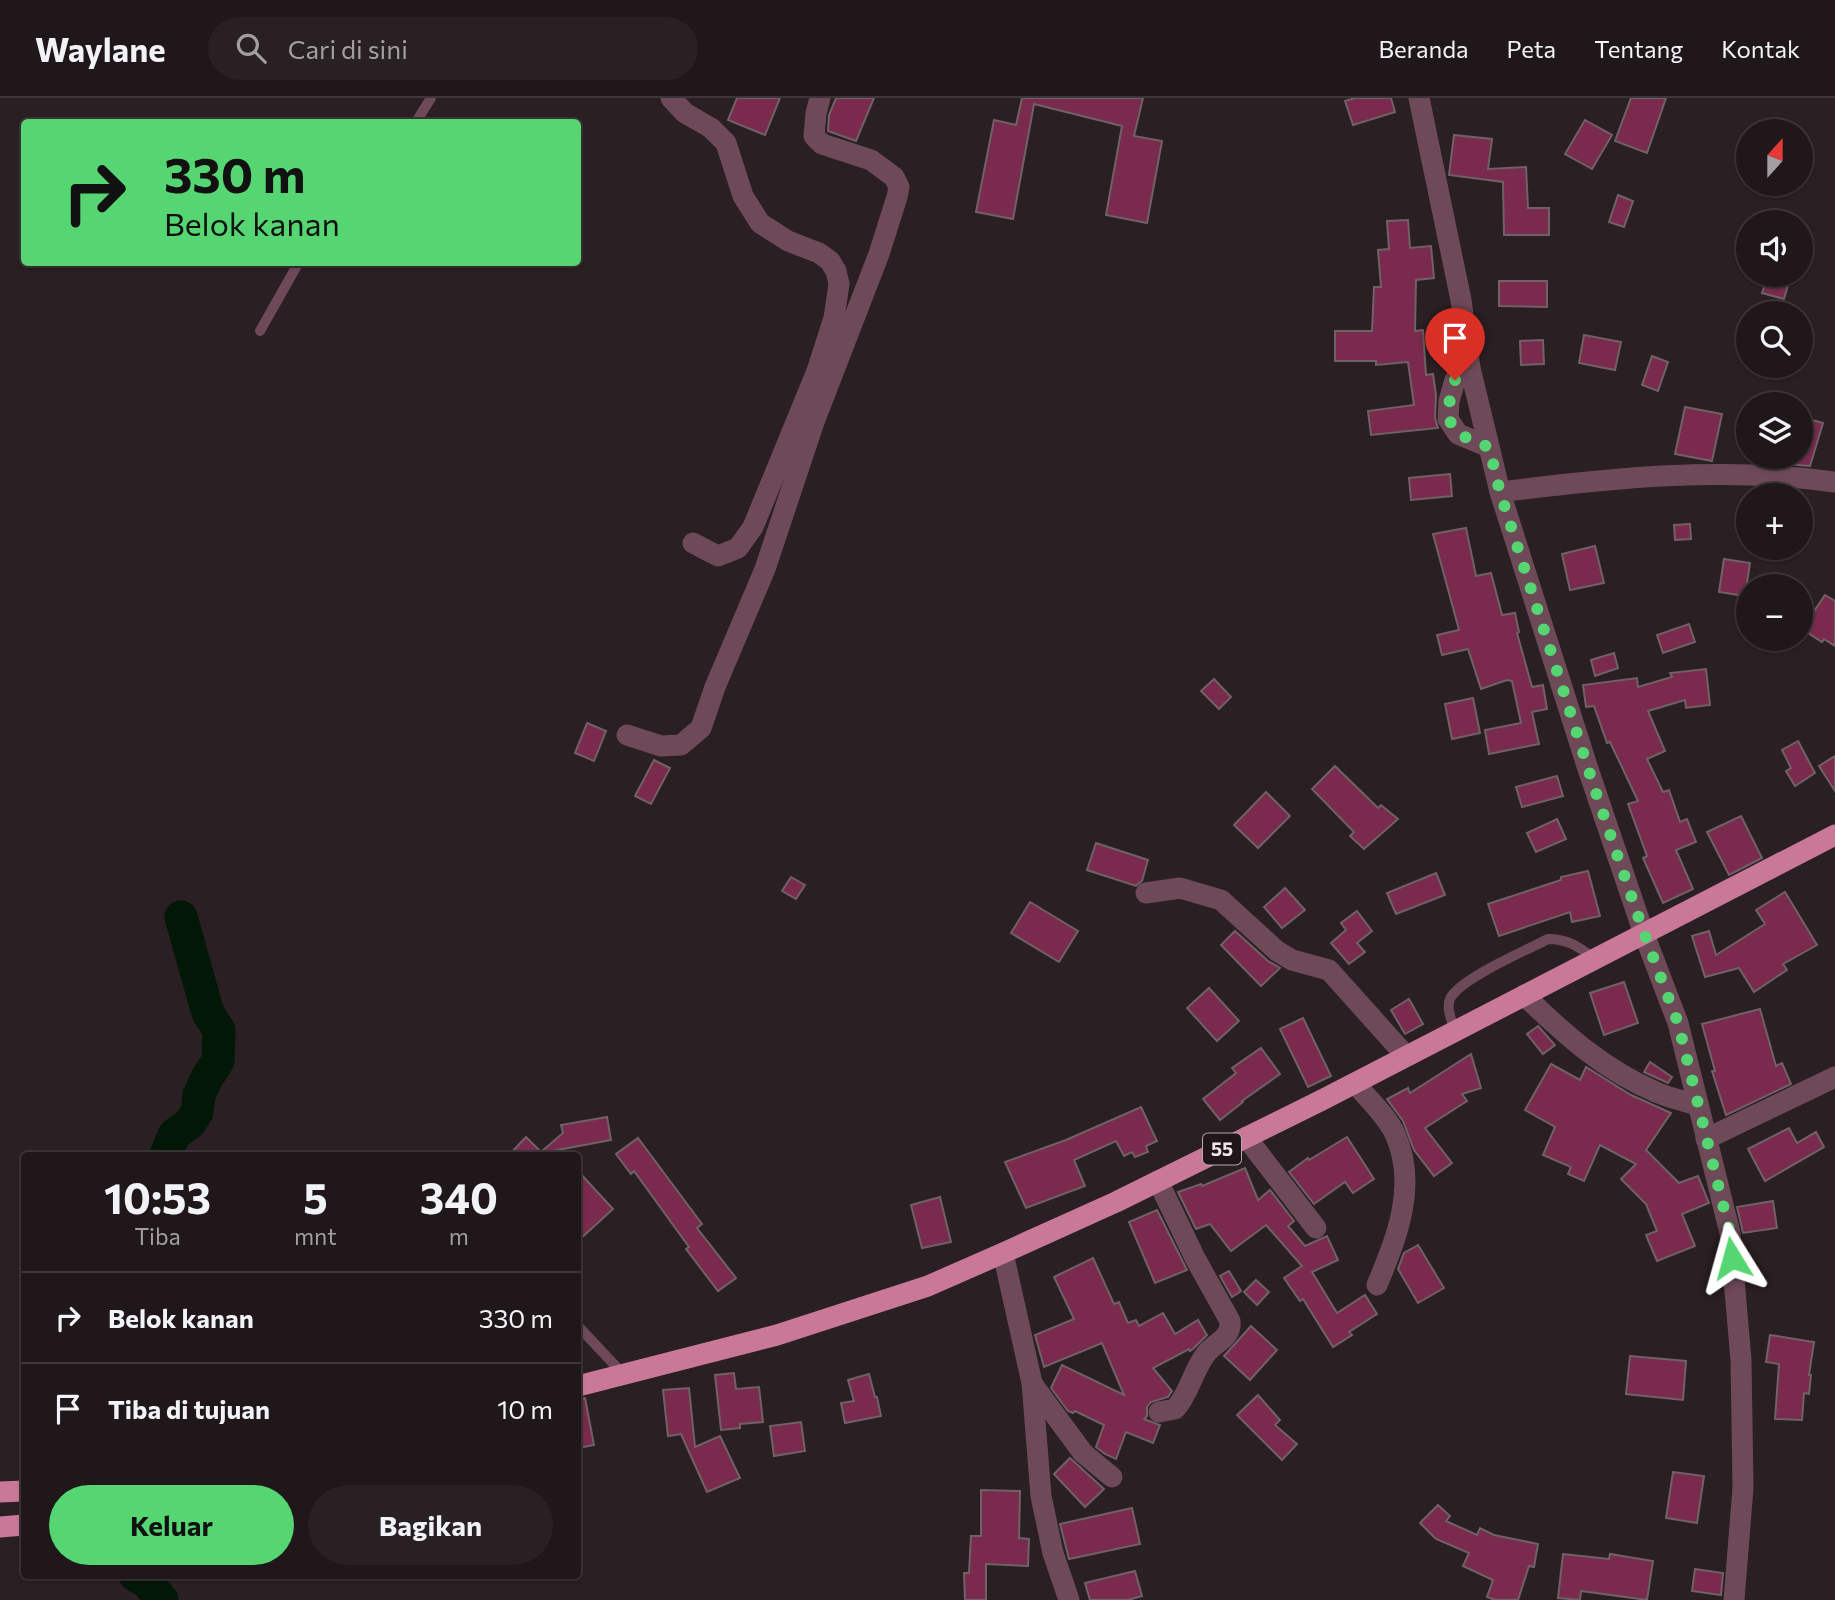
<!DOCTYPE html>
<html lang="id">
<head>
<meta charset="utf-8">
<style>
  :root { --surface:#20171a; --page:#282023; --text:#f1f3f6; --muted:#a29fa2; --line:#3d3639; --accent:#55d672 }
  body { margin:0; font-family:Commissioner,sans-serif; background:var(--page); color:var(--text); height:100vh; display:flex; flex-direction:column; font-size:26px; white-space:nowrap }
  * { box-sizing:border-box; margin:0 }
  p { font-size:23px; color:var(--muted) }
  .icon { flex:none; width:38px; height:38px; fill:none; stroke:currentColor; stroke-width:2; stroke-linecap:round; stroke-linejoin:round }
  .map { position:relative; flex:1; overflow:hidden }
  .sheet { position:absolute; left:21px; top:1054px; width:560px; height:427px; display:flex; flex-direction:column; background:var(--surface); border-radius:7px; box-shadow:0 2px 5px #0004,0 0 0 2px var(--line) }
  .sheet>* { flex:none }
  .banner { position:absolute; left:21px; top:21px; width:560px; height:147px; border-radius:7px; box-shadow:0 2px 5px #0004,0 0 0 2px var(--line); background:#55d672; color:#111; overflow:hidden }
  .needle { width:46px; rotate:21deg }
  .fabs { position:absolute; left:1736px; top:21px; display:grid; gap:14px }
  .fabs a { display:grid; place-items:center; width:77px; height:77px; border-radius:50%; background:var(--surface); box-shadow:0 2px 5px #0004,0 0 0 2px var(--line); font-size:35px }
  .pin { position:absolute; display:grid; place-items:center; width:60px; height:60px; color:#fff; margin:-72px -30px; border-radius:50% 50% 50% 0; rotate:-45deg; box-shadow:0 0 7px #0007 }
  .pin .icon { rotate:45deg }
  .me { position:absolute; width:77px; margin:-38px; rotate:352deg; stroke-linejoin:round; filter:drop-shadow(0 0 5px #0008) }
  .turn { display:flex; align-items:center; gap:24px; height:147px; padding:0 28px; font-size:32px }
  .turn .icon { width:91px; height:91px; stroke-width:2.5 }
  .turn b { display:block; font-size:49px; line-height:60px }
  .eta { display:flex; justify-content:space-evenly; align-items:center; height:119px; text-align:center }
  .eta b { font-size:42px; font-weight:700; line-height:49px }
  .primary-button { display:flex; gap:14px; margin-top:auto; padding:14px 28px }
  .primary-button a { flex:1; height:80px; border-radius:42px; background:var(--accent); color:#111; font-size:28px; font-weight:700; line-height:80px; text-align:center }
  .primary-button a+a { background:var(--page); color:var(--text) }
  ul { padding:0; list-style:none }
  li { display:flex; align-items:center; gap:21px; height:91px; padding:0 28px; border-top:2px solid var(--line) }
  li div { flex:1 }
  li b { display:block; font-size:26px }
  li em { font-style:normal }
  header { display:flex; align-items:center; gap:42px; box-sizing:border-box; height:98px; padding:0 35px; background:var(--surface); border-bottom:2px solid var(--line) }
  header strong { font-size:33px }
  nav { display:flex; gap:38px; margin-inline-start:auto; font-size:24px }
  .search { width:490px; height:63px; background:var(--page); display:flex; align-items:center; gap:18px; box-sizing:border-box; padding:0 24px; border-radius:38px; color:var(--muted); font-size:26px }
  .map>svg:first-child { display:block }
</style>
</head>
<body>
<header>
<strong>Waylane</strong>
<div class="search"><svg class="icon" aria-label="search" viewBox="0 0 24 24"><circle cx="10" cy="10" r="6"/><path d="M15 15l6 6"/></svg>Cari di sini</div>
<nav><a>Beranda</a><a>Peta</a><a>Tentang</a><a>Kontak</a></nav>
</header>
<div class="map">
<svg width="1835" height="1502" viewBox="0 0 1835 1502">
  <rect width="100%" height="100%" fill="#2a1f23"/>
  <g fill="none" stroke-linecap="round" stroke-linejoin="round">
    <g stroke="#021706" stroke-width="33">
      <polyline points="166,1057 174,1037 190,1025 197,1014 199,997 208,978 218,963 219,932 208,915 181,819"/>
      <polyline points="135,1477 148,1485 162,1502"/>
    </g>
  </g>
  <g fill="#792a4d" stroke="#6f6166" stroke-width="2">
    <polygon points="737,0 780,0 765,37 728,22"/>
    <polygon points="836,0 874,0 856,43 828,33 829,17"/>
    <polygon points="1022,0 1143,0 1134,38 1162,43 1147,125 1106,117 1122,28 1034,6 1013,121 976,114 994,22 1016,27"/>
    <polygon points="1355,0 1391,0 1395,14 1353,27 1345,3"/>
    <polygon points="1631,0 1666,0 1647,55 1615,43"/>
    <polygon points="1585,22 1612,37 1592,71 1565,56"/>
    <polygon points="1454,37 1492,41 1488,71 1526,69 1528,110 1549,110 1549,137 1504,137 1503,84 1449,77"/>
    <polygon points="1618,97 1633,103 1624,129 1609,124"/>
    <polygon points="1408,122 1410,150 1431,148 1434,180 1416,182 1415,233 1423,232 1426,277 1433,276 1436,297 1435,320 1438,330 1371,337 1368,313 1414,307 1408,264 1376,267 1376,263 1335,263 1335,233 1372,233 1374,189 1381,189 1378,152 1389,151 1387,123"/>
    <polygon points="1768,177 1791,177 1784,201 1762,195"/>
    <polygon points="1499,183 1547,183 1547,209 1499,208"/>
    <polygon points="1584,237 1621,244 1615,272 1579,265"/>
    <polygon points="1543,242 1544,266 1521,267 1520,243"/>
    <polygon points="1652,258 1668,264 1658,293 1642,287"/>
    <polygon points="1685,309 1722,316 1712,363 1675,356"/>
    <polygon points="1801,319 1823,325 1810,368 1784,366 1786,359 1801,359"/>
    <polygon points="1450,376 1452,398 1411,402 1409,380"/>
    <polygon points="1690,426 1691,441 1675,442 1674,427"/>
    <polygon points="1466,430 1476,478 1491,475 1502,517 1515,515 1519,534 1517,535 1532,589 1543,587 1547,611 1532,614 1539,646 1489,656 1485,632 1521,625 1512,583 1507,582 1481,591 1468,551 1442,557 1437,537 1459,532 1433,436"/>
    <polygon points="1595,448 1604,485 1570,492 1562,456"/>
    <polygon points="1724,461 1750,465 1745,498 1719,494"/>
    <polygon points="1825,497 1835,503 1835,548 1824,541 1822,544 1802,531"/>
    <polygon points="1689,526 1695,544 1663,555 1657,537"/>
    <polygon points="1614,555 1618,570 1595,578 1591,562"/>
    <polygon points="1706,571 1710,607 1686,610 1685,602 1648,613 1665,653 1647,661 1663,694 1669,692 1680,724 1687,721 1696,744 1676,752 1693,791 1663,805 1643,760 1647,758 1628,706 1638,703 1610,644 1607,645 1594,608 1586,609 1583,587 1637,580 1638,589 1672,579 1670,575"/>
    <polygon points="1214,581 1231,599 1219,611 1201,593"/>
    <polygon points="1473,600 1480,635 1452,641 1445,606"/>
    <polygon points="587,625 606,633 594,663 575,655"/>
    <polygon points="1798,643 1815,675 1795,688 1786,673 1791,670 1782,652"/>
    <polygon points="1835,658 1835,693 1819,668"/>
    <polygon points="654,662 670,670 651,706 635,698"/>
    <polygon points="1335,668 1378,710 1381,707 1398,721 1364,751 1350,738 1354,734 1312,691"/>
    <polygon points="1557,678 1563,698 1522,709 1516,689"/>
    <polygon points="1266,694 1290,718 1258,750 1234,727"/>
    <polygon points="1741,718 1762,760 1729,777 1707,734"/>
    <polygon points="1557,721 1566,741 1536,754 1527,735"/>
    <polygon points="1096,745 1148,762 1142,783 1136,788 1087,772"/>
    <polygon points="1588,773 1600,818 1572,824 1570,814 1499,838 1488,806 1561,782 1561,779"/>
    <polygon points="1436,775 1445,797 1396,816 1387,795"/>
    <polygon points="791,779 805,787 796,801 782,793"/>
    <polygon points="1285,790 1305,812 1282,830 1264,809"/>
    <polygon points="1785,794 1817,847 1783,866 1787,872 1754,894 1739,870 1705,879 1692,838 1709,833 1716,857 1765,826 1756,812"/>
    <polygon points="1030,804 1078,833 1059,864 1011,835"/>
    <polygon points="1357,813 1372,833 1357,845 1365,854 1349,866 1331,845 1346,832 1341,825"/>
    <polygon points="1235,833 1268,863 1280,870 1261,888 1221,847"/>
    <polygon points="1624,884 1638,925 1604,937 1590,895"/>
    <polygon points="1209,890 1239,923 1217,943 1187,910"/>
    <polygon points="1409,901 1423,926 1405,936 1391,912"/>
    <polygon points="1760,911 1776,968 1782,965 1791,986 1726,1017 1712,973 1715,973 1702,926"/>
    <polygon points="1303,920 1331,978 1308,989 1280,931"/>
    <polygon points="1538,928 1555,947 1543,956 1527,936"/>
    <polygon points="1261,950 1280,976 1242,1003 1243,1004 1220,1022 1203,1001 1236,975 1232,970"/>
    <polygon points="1471,956 1481,990 1462,996 1467,1003 1425,1030 1452,1065 1434,1078 1414,1052 1403,1023 1387,1001 1408,990 1410,995"/>
    <polygon points="1650,964 1672,979 1668,985 1644,974"/>
    <polygon points="1551,966 1580,982 1586,969 1631,997 1671,1015 1646,1052 1679,1085 1698,1078 1709,1105 1682,1116 1695,1148 1657,1163 1646,1137 1657,1133 1646,1106 1621,1081 1636,1066 1600,1047 1584,1083 1568,1076 1571,1069 1543,1057 1555,1029 1525,1012"/>
    <polygon points="1141,1009 1157,1043 1146,1048 1148,1054 1135,1059 1132,1054 1124,1058 1116,1043 1074,1062 1085,1088 1026,1110 1005,1064 1066,1042"/>
    <polygon points="607,1019 611,1042 542,1055 544,1057 509,1057 526,1039 541,1054 563,1035 561,1027"/>
    <polygon points="1789,1030 1797,1045 1816,1034 1824,1049 1765,1083 1748,1051"/>
    <polygon points="1347,1039 1374,1081 1353,1095 1345,1084 1314,1106 1289,1074 1308,1060 1309,1062"/>
    <polygon points="638,1040 702,1126 697,1130 736,1180 718,1193 686,1151 689,1149 634,1073 631,1076 616,1056"/>
    <polygon points="1245,1070 1258,1102 1270,1092 1294,1123 1288,1128 1305,1148 1327,1138 1338,1162 1312,1174 1337,1215 1365,1197 1377,1216 1349,1234 1352,1237 1333,1249 1303,1201 1300,1203 1284,1180 1302,1168 1266,1127 1231,1153 1210,1126 1196,1131 1178,1094 1201,1086 1202,1088"/>
    <polygon points="578,1073 613,1111 578,1143"/>
    <polygon points="940,1099 951,1144 922,1150 911,1107"/>
    <polygon points="1773,1103 1777,1130 1743,1135 1737,1109"/>
    <polygon points="1157,1112 1187,1172 1155,1185 1129,1124"/>
    <polygon points="1418,1147 1444,1190 1418,1205 1398,1171 1404,1155"/>
    <polygon points="1093,1160 1114,1206 1119,1204 1128,1225 1136,1222 1139,1228 1163,1215 1175,1236 1198,1222 1207,1237 1193,1251 1190,1253 1189,1251 1153,1270 1172,1293 1168,1299 1151,1304 1147,1309 1147,1318 1144,1321 1160,1327 1153,1345 1126,1334 1116,1361 1105,1356 1096,1349 1104,1327 1075,1313 1073,1315 1068,1313 1051,1290 1062,1267 1124,1297 1102,1245 1044,1269 1035,1237 1074,1221 1054,1179"/>
    <polygon points="1229,1173 1241,1193 1232,1199 1220,1178"/>
    <polygon points="1256,1182 1269,1194 1257,1207 1244,1194"/>
    <polygon points="1251,1228 1277,1252 1250,1282 1224,1258"/>
    <polygon points="1770,1237 1814,1244 1809,1277 1811,1277 1809,1296 1804,1295 1802,1322 1775,1321 1779,1266 1766,1264"/>
    <polygon points="1630,1258 1686,1263 1683,1302 1626,1296"/>
    <polygon points="734,1275 736,1291 759,1289 763,1324 740,1326 740,1330 721,1332 715,1277"/>
    <polygon points="869,1276 875,1299 877,1299 881,1318 845,1325 841,1305 854,1303 848,1282"/>
    <polygon points="689,1290 695,1349 720,1338 740,1380 707,1394 681,1336 668,1338 663,1292"/>
    <polygon points="1258,1297 1280,1322 1275,1327 1297,1346 1282,1362 1237,1317"/>
    <polygon points="585,1300 594,1347 578,1350 578,1301"/>
    <polygon points="801,1324 805,1353 774,1358 770,1328"/>
    <polygon points="1070,1360 1104,1391 1085,1409 1054,1376"/>
    <polygon points="1673,1374 1704,1378 1697,1425 1666,1420"/>
    <polygon points="981,1392 1020,1393 1019,1440 1029,1441 1028,1468 986,1466 986,1502 965,1502 964,1475 969,1475 971,1438 981,1438"/>
    <polygon points="1438,1407 1450,1418 1446,1423 1477,1437 1480,1430 1494,1437 1538,1446 1534,1469 1529,1468 1518,1502 1495,1502 1487,1499 1493,1482 1463,1468 1469,1455 1436,1441 1420,1425"/>
    <polygon points="1132,1410 1140,1446 1069,1461 1060,1426"/>
    <polygon points="1563,1456 1609,1461 1610,1456 1653,1463 1647,1502 1581,1493 1580,1502 1558,1500"/>
    <polygon points="1695,1471 1723,1475 1721,1497 1692,1493"/>
    <polygon points="1135,1473 1142,1498 1128,1502 1090,1502 1085,1485"/>
  </g>
  <g fill="none" stroke-linecap="round" stroke-linejoin="round">
    <g stroke="#6e4a58" stroke-width="10">
      <polyline points="416,24 431,0"/>
      <polyline points="260,233 299,164"/>
      <path d="M1455,933C1452,923 1446,911 1450,901C1459,881 1527,852 1548,841C1569,841 1579,849 1595,861"/>
      <polyline points="578,1228 624,1277"/>
    </g>
    <g stroke="#6e4a58" stroke-width="21">
      <polyline points="671,0 685,15 711,30 726,45 743,98 760,125 788,143 819,155 830,163 836,173 839,186 834,220 817,273 753,429 738,450 718,458 693,445"/>
      <polyline points="1419,0 1461,202 1470,270 1500,394 1587,668 1644,836 1678,925 1730,1135 1741,1262 1743,1390 1734,1502"/>
      <polyline points="1470,270 1455,282 1449,303 1448,321 1458,336 1489,349"/>
      <path d="M1500,394C1610,380 1724,368 1835,384"/>
      <polyline points="627,637 661,648 681,647 701,630 715,589 765,471 814,324 879,156 897,99 899,89 894,79 871,62 822,46 814,38 816,15 820,0"/>
      <polyline points="1146,795 1180,790 1221,802 1277,853 1292,862 1329,872 1406,958"/>
      <path d="M1524,897C1564,936 1604,972 1656,994C1669,1000 1684,1003 1698,1007"/>
      <path d="M1355,985C1367,1000 1387,1018 1395,1036C1418,1087 1397,1139 1377,1187"/>
      <polyline points="1246,1039 1316,1130"/>
      <polyline points="1706,1041 1835,979"/>
      <path d="M1158,1083L1195,1160L1230,1223C1232,1241 1214,1244 1205,1257C1194,1272 1190,1291 1179,1306L1175,1311L1159,1314"/>
      <polyline points="1003,1155 1032,1285 1041,1398 1053,1455 1069,1502"/>
      <polyline points="1033,1287 1083,1355 1112,1379"/>
    </g>
    <g stroke="#c97898" stroke-width="21">
      <polyline points="578,1288 777,1237 928,1188 1003,1155 1116,1104 1322,1002 1835,737"/>
      <polyline points="0,1394 24,1393"/>
      <polyline points="0,1429 24,1427"/>
    </g>
  </g>
  <g fill="none" stroke-linecap="round" stroke-linejoin="round">
    <path stroke="#55d672" stroke-width="12" stroke-dasharray="0 21.6" d="M1455,282C1442,324 1447,335 1489,349L1500,394L1595,692L1644,835L1678,925L1730,1135L1732,1160"/>
  </g>
  <g text-anchor="middle" stroke-width="5" stroke-linejoin="round" paint-order="stroke">
    <rect fill="#201519" stroke="#b1a8ab" stroke-width="2" x="1203" y="1035.5" width="38" height="31" rx="5"/>
    <g font-size="19" font-weight="bold" fill="#efe7e9">
      <text x="1222" y="1058">55</text>
    </g>
  </g>
</svg>
<div class="fabs">
<a><svg class="needle" viewBox="-14 -14 28 28"><path d="M0-13l5 13h-10z" fill="#e53935"/><path d="M0 13l5-13h-10z" fill="#a29fa2"/></svg></a>
<a><svg class="icon" aria-label="sound" viewBox="0 0 24 24"><path d="M4 9h4l5-4v14l-5-4H4zM17 9q2 3 0 6"/></svg></a>
<a><svg class="icon" aria-label="search" viewBox="0 0 24 24"><circle cx="10" cy="10" r="6"/><path d="M15 15l6 6"/></svg></a>
<a><svg class="icon" aria-label="layers" viewBox="0 0 24 24"><path d="M12 4l9 5-9 5-9-5zM3 14l9 5 9-5"/></svg></a>
<a>+</a>
<a>−</a>
</div>
<div class="pin" style="left:1455px;top:282px;background:#d93025"><svg class="icon" aria-label="arrive" viewBox="0 0 24 24"><path d="M6 21V4h12l-3 4 3 4H6"/></svg></div>
<svg class="me" style="left:1732px;top:1160px" viewBox="-20 -20 40 40"><path d="M0-17L14 15 0 8-14 15z" fill="#55d672" stroke="#fff" stroke-width="4"/></svg>
<div class="banner">
<div class="turn"><svg class="icon" aria-label="right" viewBox="0 0 24 24"><path d="M7 20v-9h11M14 6l5 5-5 5"/></svg><div><b>330 m</b>Belok kanan</div></div>
</div>
<section class="sheet">
<div class="eta">
<div><b>10:53</b><p>Tiba</p></div>
<div><b>5</b><p>mnt</p></div>
<div><b>340</b><p>m</p></div>
</div>
<ul>
<li><svg class="icon" aria-label="right" viewBox="0 0 24 24"><path d="M7 20v-9h11M14 6l5 5-5 5"/></svg><div><b>Belok kanan</b></div><em>330 m</em></li>
<li><svg class="icon" aria-label="arrive" viewBox="0 0 24 24"><path d="M6 21V4h12l-3 4 3 4H6"/></svg><div><b>Tiba di tujuan</b></div><em>10 m</em></li>
</ul>
<div class="primary-button"><a>Keluar</a><a>Bagikan</a></div>
</section>
</div>
</body>
</html>
